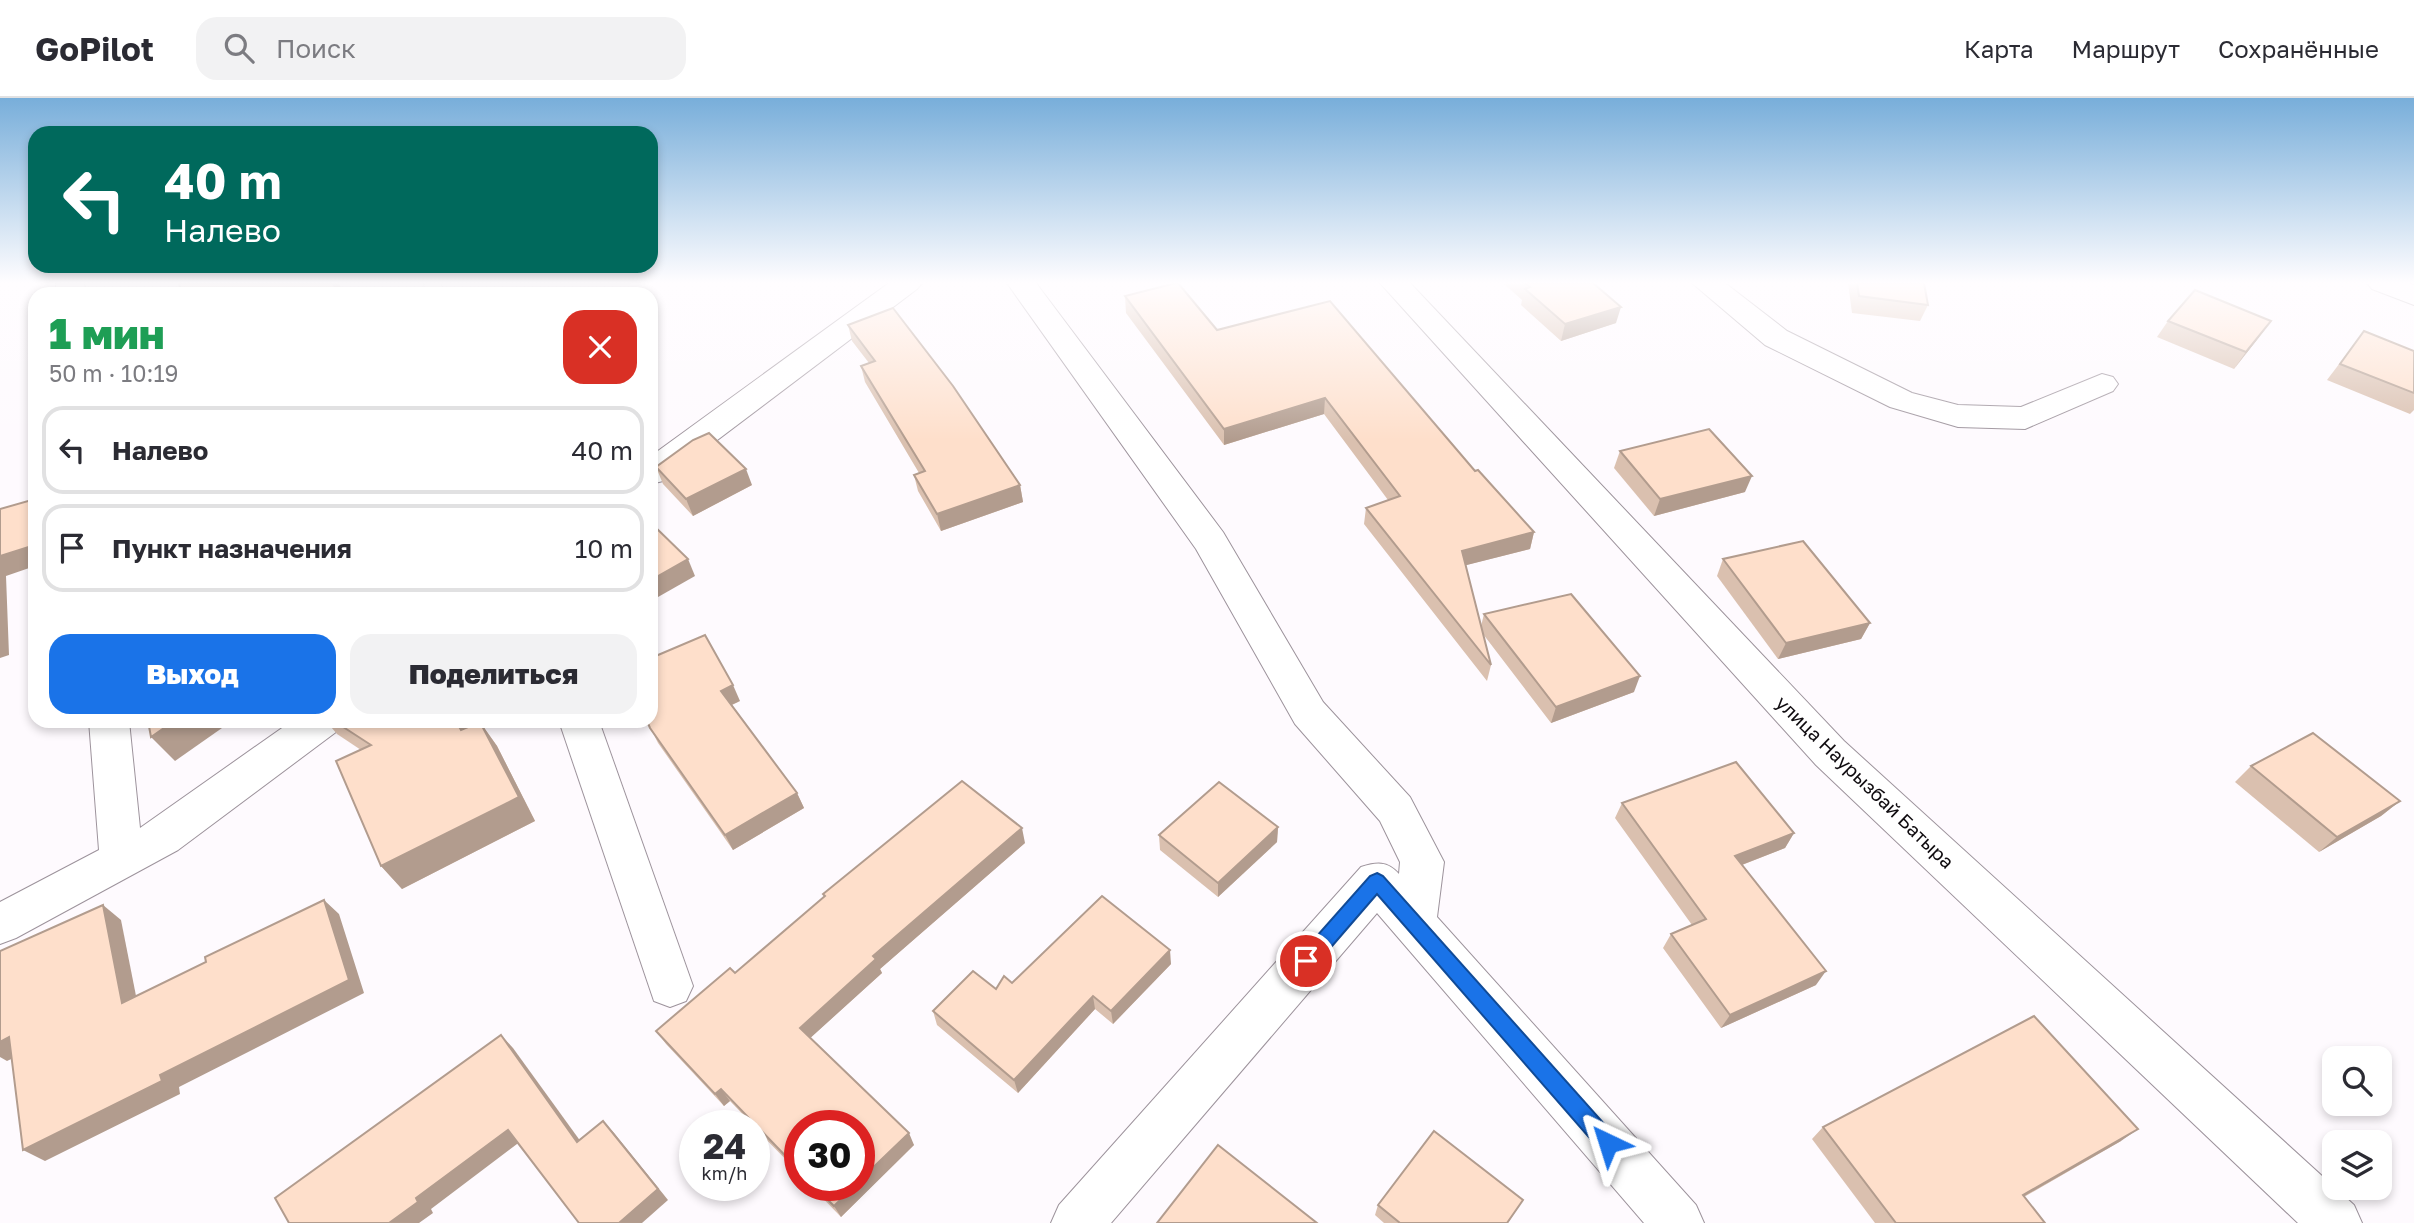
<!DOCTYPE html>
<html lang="ru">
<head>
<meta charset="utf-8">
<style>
  :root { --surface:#fff; --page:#f2f2f3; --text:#2b2b33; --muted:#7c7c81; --line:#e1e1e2; --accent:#1a73e8 }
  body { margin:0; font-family:"Golos Text",sans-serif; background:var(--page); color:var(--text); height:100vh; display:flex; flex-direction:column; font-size:26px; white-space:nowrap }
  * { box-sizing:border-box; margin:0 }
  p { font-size:23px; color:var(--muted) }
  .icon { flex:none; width:38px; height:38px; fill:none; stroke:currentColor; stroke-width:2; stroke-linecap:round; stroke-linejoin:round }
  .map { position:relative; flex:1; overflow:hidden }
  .sheet { position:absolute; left:28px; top:189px; width:630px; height:441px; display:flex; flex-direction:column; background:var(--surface); border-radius:21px; box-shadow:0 4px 10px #0003 }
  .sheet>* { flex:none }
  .banner { position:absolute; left:28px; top:28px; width:630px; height:147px; border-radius:21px; box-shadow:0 4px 10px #0003; background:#00695c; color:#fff; overflow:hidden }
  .fabs { position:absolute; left:2322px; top:948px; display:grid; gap:14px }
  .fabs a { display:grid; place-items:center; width:70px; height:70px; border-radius:14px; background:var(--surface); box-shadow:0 4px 10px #0003; font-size:35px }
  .speed { position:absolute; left:679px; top:1012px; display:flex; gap:14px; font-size:35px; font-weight:700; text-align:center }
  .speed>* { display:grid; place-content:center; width:91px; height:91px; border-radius:50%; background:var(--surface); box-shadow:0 4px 10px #0003; line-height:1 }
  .speed small { font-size:18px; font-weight:400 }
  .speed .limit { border:10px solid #d22; background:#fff; color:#111 }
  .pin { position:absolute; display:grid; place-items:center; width:60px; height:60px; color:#fff; margin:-30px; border:4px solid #fff; border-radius:50%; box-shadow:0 2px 7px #0007 }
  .me { position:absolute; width:77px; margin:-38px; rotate:319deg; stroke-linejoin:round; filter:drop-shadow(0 0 5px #0008) }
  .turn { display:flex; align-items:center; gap:24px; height:147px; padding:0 21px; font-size:32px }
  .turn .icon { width:91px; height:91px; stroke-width:2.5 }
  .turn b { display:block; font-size:49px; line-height:60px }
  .round { display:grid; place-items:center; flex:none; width:74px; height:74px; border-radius:21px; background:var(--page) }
  .overview { display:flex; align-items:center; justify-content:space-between; height:119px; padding:0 21px }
  h1 { font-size:42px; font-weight:800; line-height:52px; color:#1e9e55 }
  .button { display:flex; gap:14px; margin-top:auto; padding:14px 21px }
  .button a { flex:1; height:80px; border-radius:21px; background:var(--accent); color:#fff; font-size:28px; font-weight:800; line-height:80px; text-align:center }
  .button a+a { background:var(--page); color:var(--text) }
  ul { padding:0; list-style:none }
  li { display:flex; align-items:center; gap:21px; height:88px; margin:0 14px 10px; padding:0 7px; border:4px solid var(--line); border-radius:21px }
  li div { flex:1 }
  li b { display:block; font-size:26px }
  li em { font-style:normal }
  header { display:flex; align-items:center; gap:42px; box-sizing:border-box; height:98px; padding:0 35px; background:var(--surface); border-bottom:2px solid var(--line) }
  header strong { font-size:33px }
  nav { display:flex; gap:38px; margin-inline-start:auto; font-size:24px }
  .search { width:490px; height:63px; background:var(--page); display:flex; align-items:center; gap:18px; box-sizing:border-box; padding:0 24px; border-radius:21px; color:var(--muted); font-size:26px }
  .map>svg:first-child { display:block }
</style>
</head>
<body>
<header>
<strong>GoPilot</strong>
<div class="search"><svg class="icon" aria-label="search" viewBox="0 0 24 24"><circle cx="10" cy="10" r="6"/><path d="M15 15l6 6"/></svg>Поиск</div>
<nav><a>Карта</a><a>Маршрут</a><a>Сохранённые</a></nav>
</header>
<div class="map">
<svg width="2414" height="1125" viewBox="0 0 2414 1125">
  <rect width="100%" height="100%" fill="#fefafe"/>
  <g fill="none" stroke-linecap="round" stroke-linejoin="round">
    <defs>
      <polygon id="service" points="424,185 441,185 444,196 426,196"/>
      <g id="minor">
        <polygon points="56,185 84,185 86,196 56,196"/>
        <polygon points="889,185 922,185 917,191 663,383 651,386 651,358"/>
        <path d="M1007,185H1036L1223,434L1323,604L1410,699L1444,764L1437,819L1696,1107L1704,1125H1644L1377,815L1111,1125H1051L1059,1107L1361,769C1377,764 1387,763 1399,776L1400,764L1380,723L1295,626L1196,451Z"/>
        <polygon points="1380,185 1410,185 1844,643 2354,1107 2362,1125 2298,1125 1816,667"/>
        <polygon points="1692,185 1725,185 1787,233 1912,295 1958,307 2021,309 2102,276 2113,279 2118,286 2113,293 2025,331 1958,329 1890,309 1765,247"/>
        <polygon points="2367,185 2407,185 2414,187 2414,207 2372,191"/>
        <polygon points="89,623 129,623 140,730 292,623 342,623 336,634 178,752 16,840 0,846 0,804 99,752"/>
        <polygon points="559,623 599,623 693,888 686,903 670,909 654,903"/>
      </g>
    </defs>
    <use href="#service" stroke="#9d939c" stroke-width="1"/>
    <use href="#minor" stroke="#9d939c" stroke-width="2"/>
    <use href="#service" fill="#fff" fill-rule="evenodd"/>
    <use href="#minor" fill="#fff" fill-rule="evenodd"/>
  </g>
  <g fill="#dac0af">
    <polygon points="1503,185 1593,185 1616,225 1561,243 1521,207 1522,202"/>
    <polygon points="1848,185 1924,185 1928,207 1920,223 1852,215"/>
    <polygon points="1125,198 1217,232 1475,373 1534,434 1530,451 1466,467 1481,528 1484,516 1634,594 1551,625 1483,536 1491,567 1487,583 1364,426 1366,410 1388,402 1324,316 1224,347 1126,215"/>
    <polygon points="2168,223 2259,239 2234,271 2157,239"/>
    <polygon points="848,227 1020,387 1023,404 941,433 918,393 914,377 919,375 865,284 861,268 869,265 852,243"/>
    <polygon points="2364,233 2414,253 2414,312 2410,316 2327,282"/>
    <polygon points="1620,353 1745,394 1654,418 1614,370"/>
    <polygon points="656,369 752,387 693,418 663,386"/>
    <polygon points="1723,461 1870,525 1861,541 1778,561 1717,478"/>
    <polygon points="740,603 732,607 797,695 804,710 733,752 658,645 647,623"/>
    <polygon points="326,623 461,623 465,630 480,624 497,648 535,723 402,791 381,768 361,652 337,636"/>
    <polygon points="2251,668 2400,703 2381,718 2319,754 2235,684"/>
    <polygon points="1622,705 1794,735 1785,750 1742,767 1816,887 1721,930 1663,850 1671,836 1692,827 1615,720"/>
    <polygon points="1278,729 1277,744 1218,799 1160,752 1159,737"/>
    <polygon points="1025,745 880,871 882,875 810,940 914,1047 841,1119 810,1087 859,1087 800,1027 800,1076 754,1029 754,1027 753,1027 730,1003 724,1008 666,946 656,933 735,875 824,799 823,796"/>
    <polygon points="1171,866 1113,926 1095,911 1018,995 937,927 933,913 996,891 1012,885"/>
    <polygon points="1823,1029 2121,1043 2024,1099 2045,1125 1875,1125 1812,1041"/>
    <polygon points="1523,1102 1508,1125 1384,1125 1375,1117 1378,1107"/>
  </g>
  <g fill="#b29c8e">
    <polygon points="333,185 339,185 343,196 337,196"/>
    <polygon points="1621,209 1616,225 1561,243 1565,226"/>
    <polygon points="2271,223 2259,239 2234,271 2246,254"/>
    <polygon points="1325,300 1324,316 1224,347 1224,331"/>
    <polygon points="746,371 752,387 693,418 686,401"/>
    <polygon points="1752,378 1745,394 1654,418 1660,401"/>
    <polygon points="1020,387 1023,404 941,433 937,416"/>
    <polygon points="1534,434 1530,451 1459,469 1462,453"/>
    <polygon points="35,447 35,468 6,478 9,557 0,560 0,458"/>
    <polygon points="688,461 695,478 651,503 651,482"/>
    <polygon points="1870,525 1861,541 1778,561 1786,545"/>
    <polygon points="1640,578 1634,594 1551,625 1556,609"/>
    <polygon points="733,587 740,603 729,608 721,593"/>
    <polygon points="174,623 232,623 175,663 151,639"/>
    <polygon points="456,623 461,623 478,657 461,632"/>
    <polygon points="480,624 497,648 535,723 402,791 381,768"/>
    <polygon points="797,695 804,710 733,752 725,737"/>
    <polygon points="2400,703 2381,718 2319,754 2337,739"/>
    <polygon points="1278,729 1277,744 1218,799 1218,785"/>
    <polygon points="1022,730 1025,745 880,871 882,875 807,943 800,930 873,858"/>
    <polygon points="1794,735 1785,750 1726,773 1735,758"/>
    <polygon points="324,802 339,816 364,895 179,989 180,996 45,1063 23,1052"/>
    <polygon points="103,807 121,822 140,918 122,905"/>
    <polygon points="1170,852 1171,866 1113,926 1111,913"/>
    <polygon points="1826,873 1816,887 1721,930 1730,917"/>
    <polygon points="1093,898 1095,911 1018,995 1014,982"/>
    <polygon points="501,937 513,950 589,1055 577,1044"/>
    <polygon points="9,939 30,952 7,963 0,959 0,944"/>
    <polygon points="721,991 730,1003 724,1008 715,996"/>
    <polygon points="603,1023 614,1035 668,1102 642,1125 619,1125"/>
    <polygon points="2138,1031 2121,1043 2007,1108 2023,1097"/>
    <polygon points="508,1032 521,1043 431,1111 433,1115 419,1125 389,1125 416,1100"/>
    <polygon points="909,1035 914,1047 841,1119 834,1108 856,1087 859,1087 859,1083"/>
  </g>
  <g fill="#fedfcb" stroke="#b29c8e" stroke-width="2">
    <polygon points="179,185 333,185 337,196 181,196"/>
    <polygon points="1176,185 1178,185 1217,232 1330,203 1475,373 1478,372 1534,434 1462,453 1491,567 1366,410 1400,398 1325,300 1224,331 1125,198"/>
    <polygon points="1525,185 1593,185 1621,209 1565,226 1525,191 1530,189"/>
    <polygon points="1857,185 1924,185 1928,207 1859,198"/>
    <polygon points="2195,192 2271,223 2246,254 2168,223"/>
    <polygon points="893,210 953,288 1020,387 937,416 914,377 925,373 861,268 875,263 848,227"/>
    <polygon points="2364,233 2414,253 2414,295 2340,266"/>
    <polygon points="1709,331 1752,378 1660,401 1620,353"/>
    <polygon points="709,335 746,371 686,401 656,369 693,342"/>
    <polygon points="35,401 35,447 0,458 0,411"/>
    <polygon points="651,425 688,461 651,482"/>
    <polygon points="1803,443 1870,525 1786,545 1723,461"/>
    <polygon points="1571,496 1640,578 1556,609 1484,516"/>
    <polygon points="705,537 733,587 721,593 797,695 725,737 650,630 647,623 651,623 651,560"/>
    <polygon points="148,623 174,623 151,639"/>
    <polygon points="334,623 456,623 461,632 480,624 519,699 381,768 336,663 371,647"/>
    <polygon points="2313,635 2400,703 2337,739 2251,668"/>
    <polygon points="1736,664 1794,735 1735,758 1826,873 1730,917 1671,836 1706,821 1622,705"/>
    <polygon points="962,683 1022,730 873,858 876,861 800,930 909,1035 859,1083 859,1027 800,1027 800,1073 721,991 715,996 656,933 730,870 735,875 825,798 823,796"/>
    <polygon points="1219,684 1278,729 1218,785 1159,737"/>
    <polygon points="1102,798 1170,852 1111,913 1093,898 1014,982 933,913 973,873 996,891 1004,878 1012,885"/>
    <polygon points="324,802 349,882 160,977 162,983 23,1052 9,939 0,944 0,853 103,807 122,905 206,864 205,859"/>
    <polygon points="2034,918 2138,1031 2023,1097 2045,1125 1896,1125 1823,1029"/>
    <polygon points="501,937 577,1044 603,1023 658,1091 619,1125 579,1125 508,1032 416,1100 418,1104 389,1125 289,1125 275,1100"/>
    <polygon points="1434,1033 1523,1102 1507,1125 1400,1125 1378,1107"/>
    <polygon points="1218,1047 1317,1125 1157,1125"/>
    <polygon points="813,1087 856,1087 834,1108"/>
  </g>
  <linearGradient id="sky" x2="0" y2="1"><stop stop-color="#78aeda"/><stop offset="0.54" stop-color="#fffdff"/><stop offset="1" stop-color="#fffdff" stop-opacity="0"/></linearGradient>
  <rect width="2414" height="342" fill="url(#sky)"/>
  <polygon fill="#1a73e8" stroke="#114b97" stroke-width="2" points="1377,775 1383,778 1615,1038 1618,1045 1615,1052 1608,1055 1600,1052 1377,796 1313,870 1306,872 1300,870 1297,863 1300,857 1370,778"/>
  <g text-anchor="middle" stroke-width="5" stroke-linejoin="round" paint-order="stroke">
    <g font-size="19" fill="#100c10" stroke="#fff">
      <text transform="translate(1865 684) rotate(44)" y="7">улица Наурызбай Батыра</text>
    </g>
  </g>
</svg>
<div class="fabs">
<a><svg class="icon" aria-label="search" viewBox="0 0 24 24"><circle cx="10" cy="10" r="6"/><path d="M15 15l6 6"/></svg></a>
<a><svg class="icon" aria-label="layers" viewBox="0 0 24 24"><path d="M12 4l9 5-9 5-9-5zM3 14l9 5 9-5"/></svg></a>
</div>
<div class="speed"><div>24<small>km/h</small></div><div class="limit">30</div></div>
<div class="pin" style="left:1306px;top:863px;background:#d93025"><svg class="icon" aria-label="arrive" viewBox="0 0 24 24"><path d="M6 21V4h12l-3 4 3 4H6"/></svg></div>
<svg class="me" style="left:1608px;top:1045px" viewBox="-20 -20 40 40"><path d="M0-17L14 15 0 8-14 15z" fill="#1a73e8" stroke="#fff" stroke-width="4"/></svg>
<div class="banner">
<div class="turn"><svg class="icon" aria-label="left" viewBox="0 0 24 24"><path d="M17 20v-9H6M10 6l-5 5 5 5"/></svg><div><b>40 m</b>Налево</div></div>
</div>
<section class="sheet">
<div class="overview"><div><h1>1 мин</h1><p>50 m · 10:19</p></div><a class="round" style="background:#d93025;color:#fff"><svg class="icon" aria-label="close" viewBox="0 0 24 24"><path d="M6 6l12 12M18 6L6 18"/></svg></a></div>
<ul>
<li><svg class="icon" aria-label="left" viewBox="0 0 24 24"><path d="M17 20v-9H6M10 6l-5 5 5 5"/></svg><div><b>Налево</b></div><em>40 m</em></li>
<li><svg class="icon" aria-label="arrive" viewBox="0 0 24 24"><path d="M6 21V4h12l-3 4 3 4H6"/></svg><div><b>Пункт назначения</b></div><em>10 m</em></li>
</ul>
<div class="button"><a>Выход</a><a>Поделиться</a></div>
</section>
</div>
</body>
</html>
